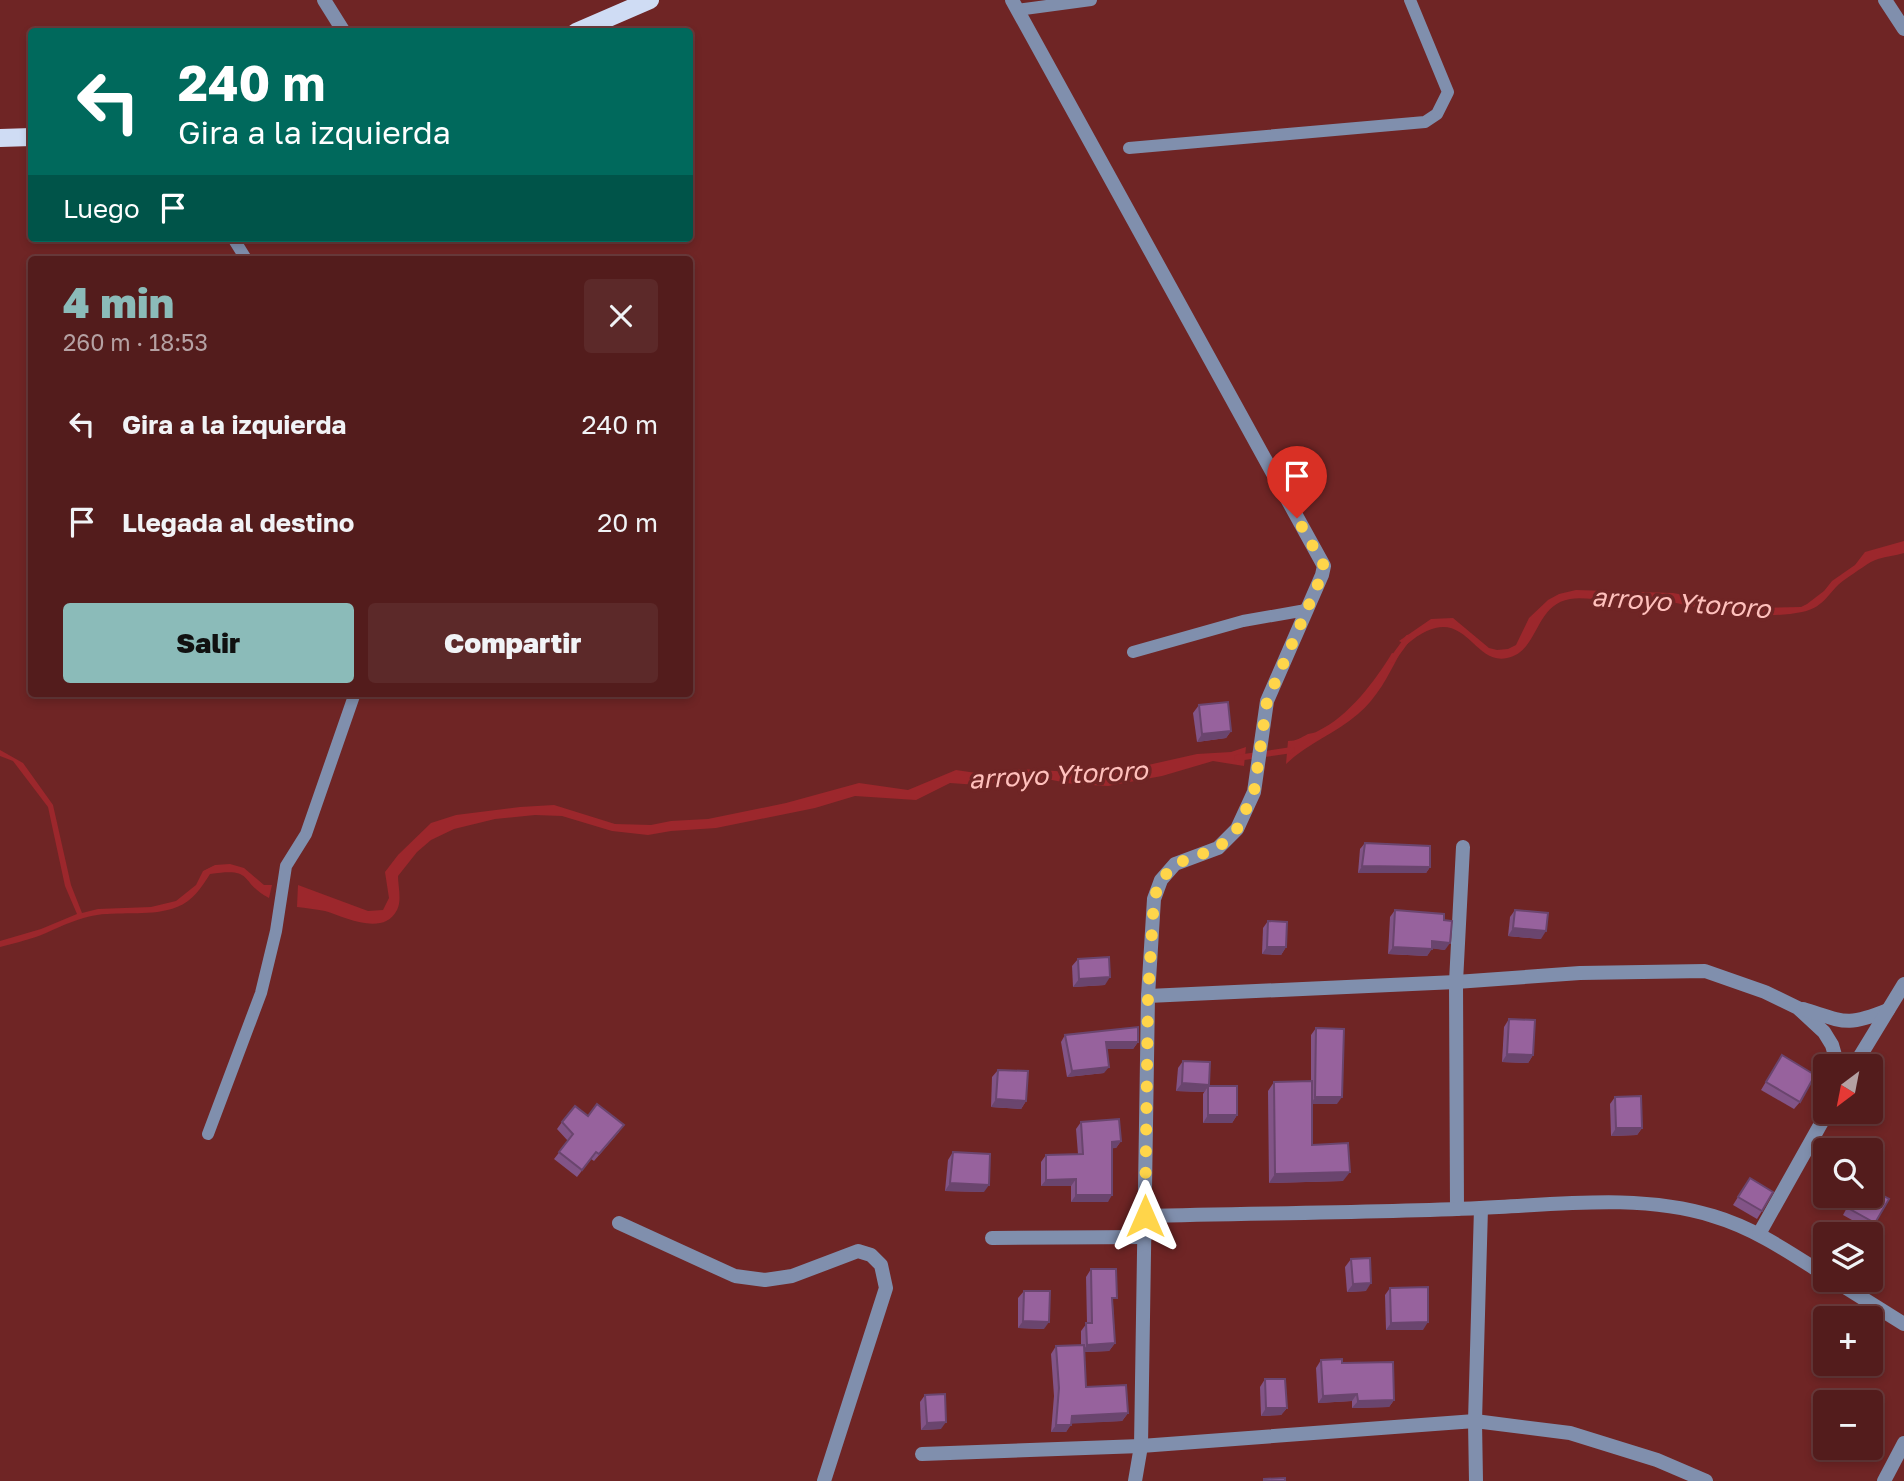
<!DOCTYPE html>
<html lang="es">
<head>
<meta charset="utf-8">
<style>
  :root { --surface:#531c1c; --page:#5c2929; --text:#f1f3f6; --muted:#b5a1a3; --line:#693a3b; --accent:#8bbbb9 }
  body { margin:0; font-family:"Golos Text",sans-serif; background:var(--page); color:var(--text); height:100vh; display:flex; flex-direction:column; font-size:26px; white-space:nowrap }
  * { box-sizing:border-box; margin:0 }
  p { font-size:23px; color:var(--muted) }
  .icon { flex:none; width:38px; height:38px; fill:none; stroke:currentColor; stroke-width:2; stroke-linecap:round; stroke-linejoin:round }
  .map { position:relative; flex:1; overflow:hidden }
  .panel { position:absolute; left:28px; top:256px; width:665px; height:441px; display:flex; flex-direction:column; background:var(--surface); border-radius:7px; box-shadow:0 4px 10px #0003,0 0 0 2px var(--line) }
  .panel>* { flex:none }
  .guide { position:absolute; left:28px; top:28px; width:665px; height:214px; border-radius:7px; box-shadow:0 4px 10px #0003,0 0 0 2px var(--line); background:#00695c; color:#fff; overflow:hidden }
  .needle { width:46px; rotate:212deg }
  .controls { position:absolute; left:1813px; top:1054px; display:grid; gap:14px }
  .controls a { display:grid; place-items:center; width:70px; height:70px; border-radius:7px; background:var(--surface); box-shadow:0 4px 10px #0003,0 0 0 2px var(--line); font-size:35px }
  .pin { position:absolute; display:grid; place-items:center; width:60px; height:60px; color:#fff; margin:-72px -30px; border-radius:50% 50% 50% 0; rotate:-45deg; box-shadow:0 0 7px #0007 }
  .pin .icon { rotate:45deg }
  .me { position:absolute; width:77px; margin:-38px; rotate:0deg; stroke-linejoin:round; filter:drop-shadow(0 0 5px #0008) }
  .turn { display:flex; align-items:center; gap:24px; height:147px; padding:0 35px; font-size:32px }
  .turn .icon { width:91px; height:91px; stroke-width:2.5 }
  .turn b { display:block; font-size:49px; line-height:60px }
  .then { display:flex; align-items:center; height:66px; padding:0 35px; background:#0003; gap:14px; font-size:26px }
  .round { display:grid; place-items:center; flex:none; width:74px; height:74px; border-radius:7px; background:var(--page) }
  .overview { display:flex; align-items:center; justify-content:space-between; height:119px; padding:0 35px }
  h1 { font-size:42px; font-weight:800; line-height:52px; color:var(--accent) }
  .primary-button { display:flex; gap:14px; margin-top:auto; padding:14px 35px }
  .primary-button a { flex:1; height:80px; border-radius:7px; background:var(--accent); color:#111; font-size:28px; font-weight:800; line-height:80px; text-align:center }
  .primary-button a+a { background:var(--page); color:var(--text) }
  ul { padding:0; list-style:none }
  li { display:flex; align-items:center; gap:21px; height:98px; padding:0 35px }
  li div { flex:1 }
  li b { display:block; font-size:26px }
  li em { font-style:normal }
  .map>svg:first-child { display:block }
</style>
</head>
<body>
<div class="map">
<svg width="1904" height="1481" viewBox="0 0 1904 1481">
  <rect width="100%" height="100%" fill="#6f2525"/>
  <g fill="#9c272c">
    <path d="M1904,541V553C1895,556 1887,556 1878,559C1870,561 1855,573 1847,578C1829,589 1827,607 1802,612C1768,619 1730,613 1696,607C1681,605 1665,599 1649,598C1635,597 1621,599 1607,600C1595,600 1582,597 1570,599C1534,605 1539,652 1507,658C1470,666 1465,595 1406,645L1399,641L1431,619L1453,618L1489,648L1497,650L1508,649L1516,645L1529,618L1548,600L1559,594L1576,590L1673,593L1751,608L1801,607L1807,604L1824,591L1832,581L1855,565L1865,552Z"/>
    <path d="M1392,653L1399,655C1388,676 1377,698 1358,714C1336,733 1308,743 1286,764L1288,741C1297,741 1300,738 1308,734C1311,733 1315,733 1318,731C1348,717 1376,680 1392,653Z"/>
    <path d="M1246,747L1244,766L1213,761L1162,776L1108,786L1073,784L1052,780H1018L978,785L950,783L916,800L855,796L815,808L716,828L671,831L648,835L612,831L562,816L535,815L495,819L454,829L431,840L417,852L398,876C398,886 402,900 397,910C383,937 345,917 325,911C315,909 306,908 297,907L298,885L368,911L383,910L389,898L385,872L398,855L431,823L456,815L520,807L554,805L615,824L651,825L671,821L708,819L786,803L859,783L908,790L956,770L983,774L1020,769L1108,774L1197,754L1231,752Z"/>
    <path d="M0,750L23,763L53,805L71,885L82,913L98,909L151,907L176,901L196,885L203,871L215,865L230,864L244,868L264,885H272L269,898C238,882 256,867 210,874C201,888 193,901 177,907C152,917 123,911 97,915C78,918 64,925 46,933C32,939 15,943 0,947V941L41,929L77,914L65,886L48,807L13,761L0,756Z"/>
  </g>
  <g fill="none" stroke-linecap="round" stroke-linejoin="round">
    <g stroke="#9c272c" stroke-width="6">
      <polyline points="1392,660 1408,638"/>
      <polyline points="1237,758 1292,750"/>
    </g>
    <g stroke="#808fad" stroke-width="12">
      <polyline points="1017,10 1091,0"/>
      <polyline points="1129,148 1425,122 1437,114 1448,92 1410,0"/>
      <polyline points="233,238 246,259"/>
      <polyline points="1133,652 1243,621 1306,610"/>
      <polyline points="208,1134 261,993 276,931 286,866 306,834 355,693"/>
    </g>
    <g stroke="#808fad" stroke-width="14">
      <polyline points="324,0 344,32"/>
      <polyline points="1012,0 1324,566 1322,575 1267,701 1254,792 1237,829 1218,848 1175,864 1161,880 1154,899 1148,996 1141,1446 1135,1481"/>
      <polyline points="1885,0 1904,29"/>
      <polyline points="1148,996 1456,982 1580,973 1705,971 1765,992 1798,1008 1824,1032 1832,1045 1838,1066"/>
      <path d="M1803,1009C1845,1022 1846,1027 1888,1010"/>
      <polyline points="1854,1066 1904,984"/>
      <polyline points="1457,1209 1456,982 1463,847"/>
      <path d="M1145,1216C1257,1213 1369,1213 1480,1208C1555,1205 1639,1193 1713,1216C1754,1228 1789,1252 1825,1275"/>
      <polyline points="619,1223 735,1276 765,1280 792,1276 858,1251 871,1255 881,1265 886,1288 824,1481"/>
      <polyline points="1759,1234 1828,1111"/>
      <polyline points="992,1238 1145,1237"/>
      <polyline points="1832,1279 1904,1324"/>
      <polyline points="922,1454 1141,1446 1475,1421 1570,1433 1657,1460 1706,1481"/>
      <polyline points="1476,1481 1475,1421 1481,1208"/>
      <polyline points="1884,1481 1904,1443"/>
    </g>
    <g stroke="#cfdcf4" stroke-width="18">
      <polyline points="576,32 650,0"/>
      <polyline points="0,138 32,137"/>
    </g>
  </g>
  <g fill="#825487">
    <polygon points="1199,705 1231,731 1226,738 1197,742 1193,713"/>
    <polygon points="1365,843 1430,867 1426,873 1358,873 1360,849"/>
    <polygon points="1395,910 1445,950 1432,948 1427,956 1388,954 1390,917"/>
    <polygon points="1515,910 1541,939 1508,936 1510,917"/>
    <polygon points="1268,921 1286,947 1281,955 1262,954 1263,928"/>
    <polygon points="1078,959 1105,985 1073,987 1072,966"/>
    <polygon points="1509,1019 1533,1055 1528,1063 1502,1062 1504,1027"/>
    <polygon points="1316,1028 1337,1104 1312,1104 1312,1145 1343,1181 1269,1183 1268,1091 1274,1082 1311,1081 1311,1035"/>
    <polygon points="1065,1035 1138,1042 1133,1049 1107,1049 1104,1073 1067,1077 1061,1042"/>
    <polygon points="1782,1055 1800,1102 1794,1109 1761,1090"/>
    <polygon points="1183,1061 1209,1085 1204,1092 1176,1091 1178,1068"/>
    <polygon points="998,1070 1026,1101 1021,1109 991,1107 992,1077"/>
    <polygon points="1208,1086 1237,1115 1232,1123 1203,1123 1203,1094"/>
    <polygon points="1615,1097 1642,1128 1637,1135 1611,1136 1610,1104"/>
    <polygon points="588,1116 619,1132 594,1161 591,1159 577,1177 554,1159 568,1141 557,1129 562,1122"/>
    <polygon points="1081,1122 1121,1141 1116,1148 1112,1148 1108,1202 1071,1202 1071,1186 1041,1186 1041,1162 1046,1155 1078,1154 1076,1129"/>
    <polygon points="953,1152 984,1192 945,1191 948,1160"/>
    <polygon points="1750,1178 1762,1211 1757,1219 1733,1205"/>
    <polygon points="1854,1195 1871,1195 1875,1223 1870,1230 1843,1215"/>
    <polygon points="1351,1259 1366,1291 1347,1292 1345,1267"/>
    <polygon points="1091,1269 1113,1304 1115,1343 1109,1351 1084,1352 1086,1387 1128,1413 1122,1421 1071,1423 1066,1432 1051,1432 1054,1396 1051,1354 1056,1346 1081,1345 1081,1331 1087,1323 1086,1277"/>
    <polygon points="1390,1288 1423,1330 1386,1330 1385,1295"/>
    <polygon points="1024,1291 1044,1329 1018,1328 1018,1298"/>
    <polygon points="1321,1360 1342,1363 1394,1400 1389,1407 1352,1408 1352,1401 1318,1403 1316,1368"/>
    <polygon points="1265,1379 1287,1408 1281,1415 1261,1416 1260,1387"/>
    <polygon points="925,1395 941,1429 921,1430 920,1402"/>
  </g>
  <g fill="#6a456e">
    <polygon points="1231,731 1226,738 1197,742 1202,734"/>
    <polygon points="1362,866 1430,867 1426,873 1358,873"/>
    <polygon points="1513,928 1546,931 1541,939 1508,936"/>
    <polygon points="1432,941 1450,943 1445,950 1427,948"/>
    <polygon points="1267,947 1286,947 1281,955 1262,954"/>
    <polygon points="1393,947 1432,949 1427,956 1388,954"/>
    <polygon points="1110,977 1105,985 1073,987 1079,979"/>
    <polygon points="1106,1042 1138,1042 1133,1049 1101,1049"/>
    <polygon points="1507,1054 1533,1055 1528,1063 1502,1062"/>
    <polygon points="1109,1067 1104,1073 1067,1077 1072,1071"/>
    <polygon points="1182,1083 1209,1085 1204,1092 1176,1091"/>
    <polygon points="1315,1097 1342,1097 1337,1104 1311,1104"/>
    <polygon points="996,1099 1026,1101 1021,1109 991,1107"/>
    <polygon points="1208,1115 1237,1115 1232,1123 1203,1123"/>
    <polygon points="1616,1128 1642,1128 1637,1135 1611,1136"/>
    <polygon points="1121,1141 1116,1148 1107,1149 1112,1142"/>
    <polygon points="1350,1172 1343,1181 1269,1183 1275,1174"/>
    <polygon points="1076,1179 1071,1186 1041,1186 1046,1180"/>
    <polygon points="950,1183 989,1185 984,1192 945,1191"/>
    <polygon points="1076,1195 1112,1195 1108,1202 1071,1202"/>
    <polygon points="1371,1283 1366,1291 1347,1292 1353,1284"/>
    <polygon points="1023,1321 1049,1322 1044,1329 1018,1328"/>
    <polygon points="1428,1322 1423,1330 1386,1330 1391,1323"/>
    <polygon points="1115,1343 1109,1351 1082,1352 1087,1345"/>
    <polygon points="1357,1394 1352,1401 1318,1403 1323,1396"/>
    <polygon points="1394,1400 1389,1407 1352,1408 1358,1401"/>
    <polygon points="1266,1408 1287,1408 1281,1415 1261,1416"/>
    <polygon points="1128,1413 1122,1421 1066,1424 1072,1416"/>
    <polygon points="946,1422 941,1429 921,1430 927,1423"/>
    <polygon points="1056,1425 1071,1425 1066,1432 1051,1432"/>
  </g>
  <g fill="#97629d" stroke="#6a456e" stroke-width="2">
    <polygon points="1228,702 1231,731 1202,734 1199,705"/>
    <polygon points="1365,843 1430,846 1430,867 1362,866"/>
    <polygon points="1395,910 1444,914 1444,920 1452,921 1450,943 1432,941 1432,949 1393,947"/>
    <polygon points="1515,910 1548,913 1546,931 1513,928"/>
    <polygon points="1268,921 1287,922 1286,947 1267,947"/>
    <polygon points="1109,957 1110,977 1079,979 1078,959"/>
    <polygon points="1509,1019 1535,1020 1533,1055 1507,1054"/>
    <polygon points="1138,1027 1138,1042 1106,1042 1109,1067 1072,1071 1065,1035"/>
    <polygon points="1316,1028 1344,1029 1342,1097 1315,1097"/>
    <polygon points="1782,1055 1815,1075 1800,1102 1766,1082"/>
    <polygon points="1183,1061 1210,1062 1209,1085 1182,1083"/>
    <polygon points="998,1070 1028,1071 1026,1101 996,1099"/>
    <polygon points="1312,1081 1312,1145 1348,1143 1350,1172 1275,1174 1274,1082"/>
    <rect x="1208" y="1086" width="29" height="29"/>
    <polygon points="1641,1096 1642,1128 1616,1128 1615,1097"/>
    <polygon points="597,1104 624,1125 599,1154 596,1152 582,1170 559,1152 573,1134 562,1122 575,1106 588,1116"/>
    <polygon points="1119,1119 1121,1141 1112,1142 1112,1195 1076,1195 1076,1179 1046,1180 1046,1155 1083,1154 1081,1122"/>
    <polygon points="953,1152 990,1154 989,1185 950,1183"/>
    <polygon points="1750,1178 1773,1192 1762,1211 1738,1197"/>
    <polygon points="1871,1189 1889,1199 1875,1223 1848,1208 1855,1195 1871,1195"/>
    <polygon points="1370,1258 1371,1283 1353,1284 1351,1259"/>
    <polygon points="1091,1269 1116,1269 1117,1298 1112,1298 1115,1343 1087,1345 1086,1323 1092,1323"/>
    <polygon points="1428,1287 1428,1322 1391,1323 1390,1288"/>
    <polygon points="1024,1291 1050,1291 1049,1322 1023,1321"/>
    <polygon points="1084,1345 1086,1387 1126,1385 1128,1413 1072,1416 1071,1425 1056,1425 1059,1388 1056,1346"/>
    <polygon points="1342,1359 1342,1363 1393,1362 1394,1400 1358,1401 1357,1394 1323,1396 1321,1360"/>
    <polygon points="1265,1379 1285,1379 1287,1408 1266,1408"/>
    <polygon points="945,1394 946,1422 927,1423 925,1395"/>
    <polygon points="1285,1478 1285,1481 1264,1481 1264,1479"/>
  </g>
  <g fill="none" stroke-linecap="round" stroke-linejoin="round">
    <polyline stroke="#ffd54a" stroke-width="12" stroke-dasharray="0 21.6" points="1145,1216 1148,996 1154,898 1161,880 1175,864 1218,848 1237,829 1254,792 1267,701 1322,575 1324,566 1297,518"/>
  </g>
  <g text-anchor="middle" stroke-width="7" stroke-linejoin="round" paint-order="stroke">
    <g font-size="26" font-style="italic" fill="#ffc0bc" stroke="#6f2525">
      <text transform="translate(1681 603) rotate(4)" y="9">arroyo Ytororo</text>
      <text transform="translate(1058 775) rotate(-3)" y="9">arroyo Ytororo</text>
    </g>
  </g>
</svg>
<div class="controls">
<a><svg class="needle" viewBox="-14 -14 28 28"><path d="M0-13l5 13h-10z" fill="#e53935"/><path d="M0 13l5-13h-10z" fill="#b5a1a3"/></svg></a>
<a><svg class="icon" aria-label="search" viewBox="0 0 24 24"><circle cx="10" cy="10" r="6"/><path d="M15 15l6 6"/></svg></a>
<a><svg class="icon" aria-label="layers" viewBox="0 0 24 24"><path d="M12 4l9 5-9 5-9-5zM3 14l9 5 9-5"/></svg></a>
<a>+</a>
<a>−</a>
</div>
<div class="pin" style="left:1297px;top:518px;background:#d93025"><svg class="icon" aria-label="arrive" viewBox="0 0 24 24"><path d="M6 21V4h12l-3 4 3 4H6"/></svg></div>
<svg class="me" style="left:1145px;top:1216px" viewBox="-20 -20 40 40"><path d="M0-17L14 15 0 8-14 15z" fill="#ffd54a" stroke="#fff" stroke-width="4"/></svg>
<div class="guide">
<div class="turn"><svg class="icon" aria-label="left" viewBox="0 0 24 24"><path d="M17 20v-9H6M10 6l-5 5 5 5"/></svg><div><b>240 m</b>Gira a la izquierda</div></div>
<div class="then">Luego<svg class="icon" aria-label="arrive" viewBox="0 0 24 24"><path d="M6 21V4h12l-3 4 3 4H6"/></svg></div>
</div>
<section class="panel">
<div class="overview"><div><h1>4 min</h1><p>260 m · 18:53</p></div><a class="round"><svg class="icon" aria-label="close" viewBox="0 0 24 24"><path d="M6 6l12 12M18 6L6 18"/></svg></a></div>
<ul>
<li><svg class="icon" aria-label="left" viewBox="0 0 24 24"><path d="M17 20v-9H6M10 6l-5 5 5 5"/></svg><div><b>Gira a la izquierda</b></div><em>240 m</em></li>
<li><svg class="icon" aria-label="arrive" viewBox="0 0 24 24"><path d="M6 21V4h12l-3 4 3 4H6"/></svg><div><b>Llegada al destino</b></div><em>20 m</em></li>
</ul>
<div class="primary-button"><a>Salir</a><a>Compartir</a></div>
</section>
</div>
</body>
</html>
